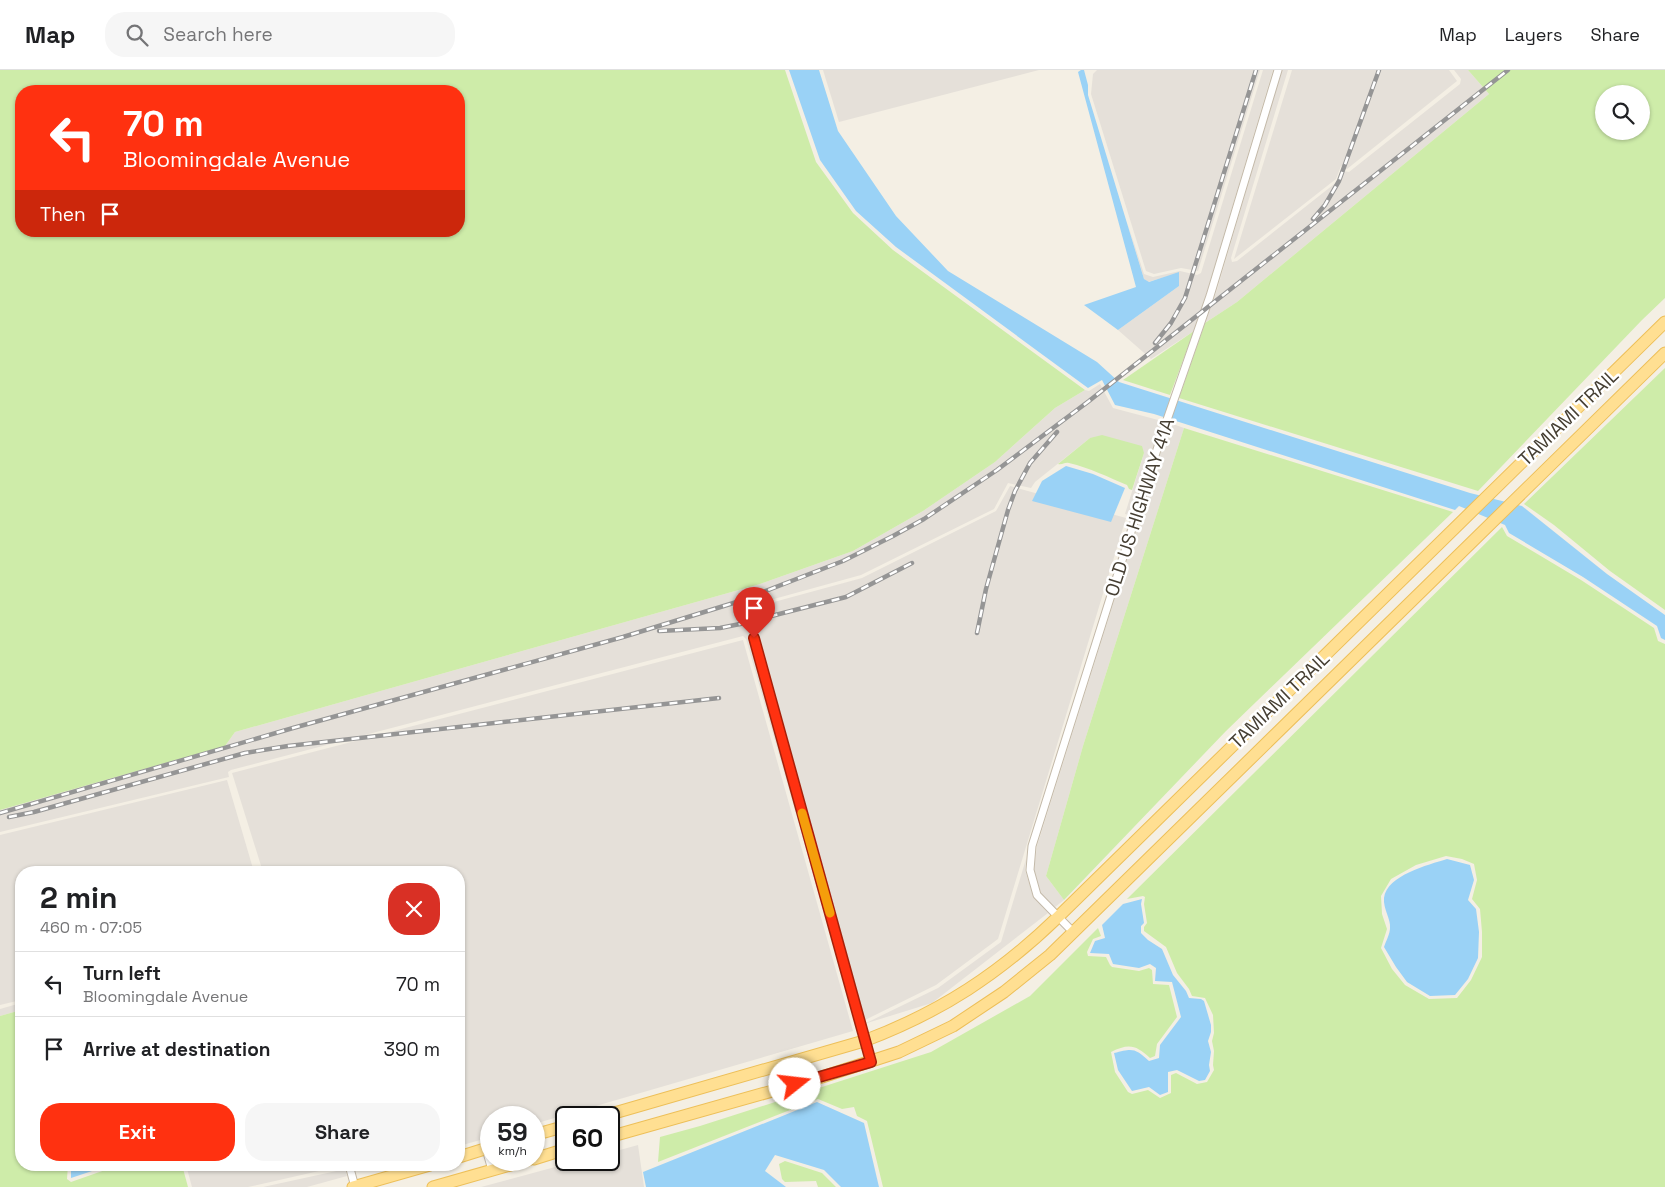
<!DOCTYPE html>
<html lang="en">
<head>
<meta charset="utf-8">
<style>
  :root { --surface:#fff; --page:#f6f6f6; --text:#202124; --muted:#757577; --line:#e0e0e0; --accent:#ff3110 }
  body { margin:0; font-family:"Space Grotesk",sans-serif; background:var(--page); color:var(--text); height:100vh; display:flex; flex-direction:column; font-size:19px; white-space:nowrap }
  * { box-sizing:border-box; margin:0 }
  p { font-size:16px; color:var(--muted) }
  .icon { flex:none; width:28px; height:28px; fill:none; stroke:currentColor; stroke-width:2; stroke-linecap:round; stroke-linejoin:round }
  .map { position:relative; flex:1; overflow:hidden }
  .details { position:absolute; left:15px; top:796px; width:450px; height:305px; display:flex; flex-direction:column; background:var(--surface); border-radius:20px; box-shadow:0 1px 4px #0004 }
  .details>* { flex:none }
  .guide { position:absolute; left:15px; top:15px; width:450px; height:152px; border-radius:20px; box-shadow:0 1px 4px #0004; background:#ff3110; color:#fff; overflow:hidden }
  .fabs { position:absolute; left:1595px; top:15px; display:grid; gap:10px }
  .fabs a { display:grid; place-items:center; width:55px; height:55px; border-radius:50%; background:var(--surface); box-shadow:0 1px 4px #0004; font-size:25px }
  .speed { position:absolute; left:480px; top:1036px; display:flex; gap:10px; font-size:25px; font-weight:700; text-align:center }
  .speed>* { display:grid; place-content:center; width:65px; height:65px; border-radius:50%; background:var(--surface); box-shadow:0 1px 4px #0004; line-height:1 }
  .speed small { font-size:12px; font-weight:400 }
  .speed .limit { border:2px solid #111; border-radius:8px; background:#fff; color:#111 }
  .pin { position:absolute; display:grid; place-items:center; width:42px; height:42px; color:#fff; margin:-51px -21px; border-radius:50% 50% 50% 0; rotate:-45deg; box-shadow:0 0 5px #0007 }
  .pin .icon { rotate:45deg }
  .me { position:absolute; width:55px; margin:-28px; rotate:74deg; stroke-linejoin:round; filter:drop-shadow(0 0 4px #0008) }
  .turn { display:flex; align-items:center; gap:18px; height:105px; padding:0 25px; font-size:22px }
  .turn .icon { width:65px; height:65px; stroke-width:2.5 }
  .turn b { display:block; font-size:35px; line-height:42px }
  .then { display:flex; align-items:center; height:48px; padding:0 25px; background:#0003; gap:10px; font-size:19px }
  .round { display:grid; place-items:center; flex:none; width:52px; height:52px; border-radius:20px; background:var(--page) }
  .overview { display:flex; align-items:center; justify-content:space-between; height:85px; padding:0 25px }
  h1 { font-size:30px; font-weight:800; line-height:38px }
  .action { display:flex; gap:10px; margin-top:auto; padding:10px 25px }
  .action a { flex:1; height:58px; border-radius:20px; background:var(--accent); color:#fff; font-size:20px; font-weight:800; line-height:58px; text-align:center }
  .action a+a { background:var(--page); color:var(--text) }
  ul { padding:0; list-style:none }
  li { display:flex; align-items:center; gap:15px; height:65px; padding:0 25px; border-top:1px solid var(--line) }
  li div { flex:1 }
  li b { display:block; font-size:19px }
  li em { font-style:normal }
  header { display:flex; align-items:center; gap:30px; box-sizing:border-box; height:70px; padding:0 25px; background:var(--surface); border-bottom:1px solid var(--line) }
  header strong { font-size:24px }
  nav { display:flex; gap:28px; margin-inline-start:auto; font-size:18px }
  .search { width:350px; height:45px; background:var(--page); display:flex; align-items:center; gap:12px; box-sizing:border-box; padding:0 18px; border-radius:20px; color:var(--muted); font-size:19px }
  .map>svg:first-child { display:block }
</style>
</head>
<body>
<header>
<strong>Map</strong>
<div class="search"><svg class="icon" aria-label="search" viewBox="0 0 24 24"><circle cx="10" cy="10" r="6"/><path d="M15 15l6 6"/></svg>Search here</div>
<nav><a>Map</a><a>Layers</a><a>Share</a></nav>
</header>
<div class="map">
<svg width="1665" height="1117" viewBox="0 0 1665 1117">
  <rect width="100%" height="100%" fill="#f4efe4"/>
  <g fill="#e5e0d9">
    <polygon points="823,0 1039,0 839,52"/>
    <polygon points="1097,0 1260,0 1198,201 1181,198 1154,204 1146,201 1091,24 1093,4"/>
    <polygon points="1263,0 1273,0 1206,225 1194,261 1151,289 1118,260 1179,216 1179,203 1148,212 1144,209 1127,152 1144,204 1153,207 1180,201 1197,205 1201,203"/>
    <polygon points="1282,0 1288,0 1231,188 1232,192 1237,191 1338,111 1343,101 1349,102 1460,14 1461,9 1454,0 1468,0 1489,24 1237,232 1205,253 1216,223"/>
    <polygon points="1292,0 1449,0 1457,11 1347,99 1341,96 1336,109 1234,189"/>
    <polygon points="1100,314 1113,338 1162,351 1098,553 1130,448 1129,445 1125,444 1144,383 1090,368 1035,412 1031,418 1008,413 994,439 861,505 752,535 749,537 755,563 749,565 836,884 746,569 743,566 231,700 228,702 229,707 0,762 0,740 225,676 235,662 760,514 853,481 923,441 995,392 1055,338 1085,320 1089,321"/>
    <polygon points="1170,353 1184,358 1083,676 1046,806 1064,830 1055,837 1041,823 1034,800 1037,776"/>
    <polygon points="1010,416 1126,448 998,869 936,915 865,950 752,538 862,508 996,441"/>
    <polygon points="743,570 853,961 534,1054 534,1048 491,1048 491,1067 459,1076 459,802 263,802 232,703"/>
    <polygon points="227,710 254,802 21,802 21,930 0,935 0,765"/>
    <polygon points="1026,789 1025,800 1033,826 1048,843 932,933 864,954 938,918 1001,872"/>
    <polygon points="21,933 21,940 0,946 0,939"/>
    <polygon points="638,1075 644,1117 481,1117 581,1090 609,1090 609,1083"/>
    <polygon points="186,1095 340,1095 341,1096 248,1117 192,1117"/>
    <polygon points="344,1095 347,1106 307,1117 263,1117 341,1100 344,1098"/>
  </g>
  <g fill="#ceeca9" fill-rule="evenodd">
    <path d="M0,0H785L816,92L853,143L893,180L1085,320L1055,338L995,392L923,441L853,481L760,514L235,662L225,676L0,740ZM21,21H459V161H21Z"/>
    <path d="M1468,0H1665V228L1642,250L1478,421L1179,328L1205,253L1237,232L1489,24ZM1604,24H1641V61H1604Z"/>
    <polygon points="1194,261 1170,325 1123,310"/>
    <polygon points="1665,298 1665,540 1610,501 1554,455 1524,434"/>
    <polygon points="1184,358 1453,442 1226,661 1064,830 1046,806 1083,676"/>
    <path d="M1102,365L1142,376L1144,383L1132,420L1129,419L1127,415C1108,407 1090,398 1069,393C1064,392 1063,395 1058,394L1090,368Z"/>
    <path d="M1502,457L1507,466L1581,510L1654,558L1658,571L1665,574V1117H883L867,1051L857,1046L854,1037L842,1039L818,1029L658,1092L660,1067L700,1056L931,982L1030,926L1098,858L1101,866L1093,869L1087,882L1088,886L1106,887L1110,895L1112,897L1139,901L1149,898L1152,900L1153,914L1169,915L1177,947L1157,974L1155,986L1150,988C1136,975 1129,973 1111,982L1115,1002L1128,1022L1132,1024L1148,1020L1160,1028L1171,1023V1005L1176,1003L1197,1014L1207,1012L1214,1000L1213,995L1214,981L1212,971L1214,963L1213,945L1205,928L1192,926L1189,919L1177,903L1166,877L1144,861V857L1147,853L1144,834L1145,827L1143,826L1127,829ZM1446,786L1462,789L1474,794L1477,810L1472,829L1480,839L1482,862V887L1471,910L1457,928L1429,929L1405,915L1392,899L1381,878L1387,859L1382,844L1381,826L1391,809L1416,795Z"/>
    <polygon points="21,940 21,1095 68,1095 67,1109 71,1112 108,1099 111,1095 182,1095 188,1117 0,1117 0,946"/>
    <polygon points="785,1091 822,1103 836,1117 818,1117 816,1111 785,1112 782,1109 779,1094"/>
  </g>
  <g fill="#9ad2f6">
    <polygon points="789,0 819,0 838,61 896,146 948,201 1097,292 1119,312 1470,423 1522,436 1607,504 1665,545 1665,570 1661,568 1657,556 1583,507 1509,463 1505,455 1459,436 1455,440 1154,344 1115,335 1102,310 1088,318 896,177 856,141 820,90"/>
    <polygon points="1081,0 1084,0 1088,15 1088,25 1144,209 1149,212 1179,202 1179,216 1118,260 1084,235 1136,217 1078,2"/>
    <polygon points="1066,396 1093,404 1125,418 1111,452 1032,431 1042,411"/>
    <path d="M1447,789L1470,795L1474,810L1468,830L1476,839L1479,862L1478,888L1468,909L1455,925L1430,926L1407,912L1396,897L1384,877C1386,871 1390,864 1390,858C1391,849 1383,839 1384,828C1387,805 1428,795 1447,789Z"/>
    <path d="M1142,829L1141,834L1144,853L1141,856V863L1148,870L1162,879L1173,905L1186,921L1189,928L1201,929L1204,931L1211,955V962L1208,971L1211,982L1209,995L1210,1001L1205,1010L1199,1011L1177,1000L1168,1002V1022L1160,1025L1149,1017L1132,1021L1118,1000L1114,983C1133,978 1135,978 1149,991L1159,988L1160,975L1181,947L1172,912L1155,911L1156,898L1150,894L1139,898L1113,894L1109,884L1090,883L1095,871L1105,868L1102,855L1123,834Z"/>
    <polygon points="817,1032 864,1053 879,1117 841,1117 824,1100 775,1085 765,1101 786,1117 646,1117 643,1102"/>
    <polygon points="71,1095 107,1095 107,1096 71,1108"/>
  </g>
  <g fill="none" stroke-linecap="round" stroke-linejoin="round">
    <defs>
      <g id="minor">
        <polyline points="754,567 871,992"/>
        <polyline points="1073,862 1037,825 1030,800 1032,776 1160,370 1210,226 1278,0"/>
        <polyline points="486,1079 492,1100"/>
        <polyline points="349,1095 355,1117"/>
      </g>
      <g id="primary">
        <path d="M597,1048L864,971C941,942 999,904 1058,847L1665,252"/>
        <polyline points="534,1065 566,1056"/>
        <polyline points="609,1067 822,1007 899,982 953,956 1004,922 1050,885 1665,283"/>
        <polyline points="459,1087 491,1077"/>
        <polyline points="534,1089 566,1079"/>
        <polyline points="353,1117 430,1095"/>
        <polyline points="433,1117 528,1090"/>
      </g>
    </defs>
    <use href="#minor" stroke="#c3b9a9" stroke-width="9"/>
    <use href="#primary" stroke="#edbf58" stroke-width="13"/>
    <use href="#minor" stroke="#fff" stroke-width="7"/>
    <use href="#primary" stroke="#ffdf92" stroke-width="11"/>
    <defs>
      <g id="rail">
        <polyline points="1313,149 1325,135 1339,111 1379,0"/>
        <polyline points="1155,273 1171,253 1185,228 1256,0"/>
        <polyline points="659,561 720,558 740,554 846,527 912,493"/>
        <polyline points="977,563 986,519 1008,440 1015,421 1030,393 1057,362"/>
        <polyline points="0,743 293,658 623,567 740,531 843,491 893,466 924,449 997,400 1089,331 1508,0"/>
        <polyline points="9,747 34,742 245,683 288,676 719,628"/>
      </g>
    </defs>
    <use href="#rail" stroke="#959595" stroke-width="4.5"/>
    <use href="#rail" stroke="#fff" stroke-width="2.5" stroke-dasharray="8" stroke-linecap="butt"/>
  </g>
  <g fill="none" stroke-linecap="round" stroke-linejoin="round">
    <defs>
      <polyline id="route" points="754,568 871,992 795,1014"/>
    </defs>
    <use href="#route" stroke="#a6200a" stroke-width="12"/>
    <use href="#route" stroke="#ff3110" stroke-width="9"/>
    <polyline stroke="#f59e0b" stroke-width="9" points="802,743 830,843"/>
  </g>
  <g text-anchor="middle" stroke-width="5" stroke-linejoin="round" paint-order="stroke">
    <g font-size="19" fill="#463f33" stroke="#fff">
      <text transform="translate(1568 347) rotate(-44)" y="7">TAMIAMI TRAIL</text>
      <text transform="translate(1139 437) rotate(-72)" y="7">OLD US HIGHWAY 41A</text>
      <text transform="translate(1279 630) rotate(-44)" y="7">TAMIAMI TRAIL</text>
    </g>
  </g>
</svg>
<div class="fabs">
<a><svg class="icon" aria-label="search" viewBox="0 0 24 24"><circle cx="10" cy="10" r="6"/><path d="M15 15l6 6"/></svg></a>
</div>
<div class="speed"><div>59<small>km/h</small></div><div class="limit">60</div></div>
<div class="pin" style="left:754px;top:568px;background:#d93025"><svg class="icon" aria-label="arrive" viewBox="0 0 24 24"><path d="M6 21V4h12l-3 4 3 4H6"/></svg></div>
<svg class="me" style="left:795px;top:1014px" viewBox="-20 -20 40 40"><circle r="19" fill="#fff"/><path d="M0-13L10 11 0 6-10 11z" fill="#ff3110"/></svg>
<div class="guide">
<div class="turn"><svg class="icon" aria-label="left" viewBox="0 0 24 24"><path d="M17 20v-9H6M10 6l-5 5 5 5"/></svg><div><b>70 m</b>Bloomingdale Avenue</div></div>
<div class="then">Then<svg class="icon" aria-label="arrive" viewBox="0 0 24 24"><path d="M6 21V4h12l-3 4 3 4H6"/></svg></div>
</div>
<section class="details">
<div class="overview"><div><h1>2 min</h1><p>460 m · 07:05</p></div><a class="round" style="background:#d93025;color:#fff"><svg class="icon" aria-label="close" viewBox="0 0 24 24"><path d="M6 6l12 12M18 6L6 18"/></svg></a></div>
<ul>
<li><svg class="icon" aria-label="left" viewBox="0 0 24 24"><path d="M17 20v-9H6M10 6l-5 5 5 5"/></svg><div><b>Turn left</b><p>Bloomingdale Avenue</p></div><em>70 m</em></li>
<li><svg class="icon" aria-label="arrive" viewBox="0 0 24 24"><path d="M6 21V4h12l-3 4 3 4H6"/></svg><div><b>Arrive at destination</b></div><em>390 m</em></li>
</ul>
<div class="action"><a>Exit</a><a>Share</a></div>
</section>
</div>
</body>
</html>
